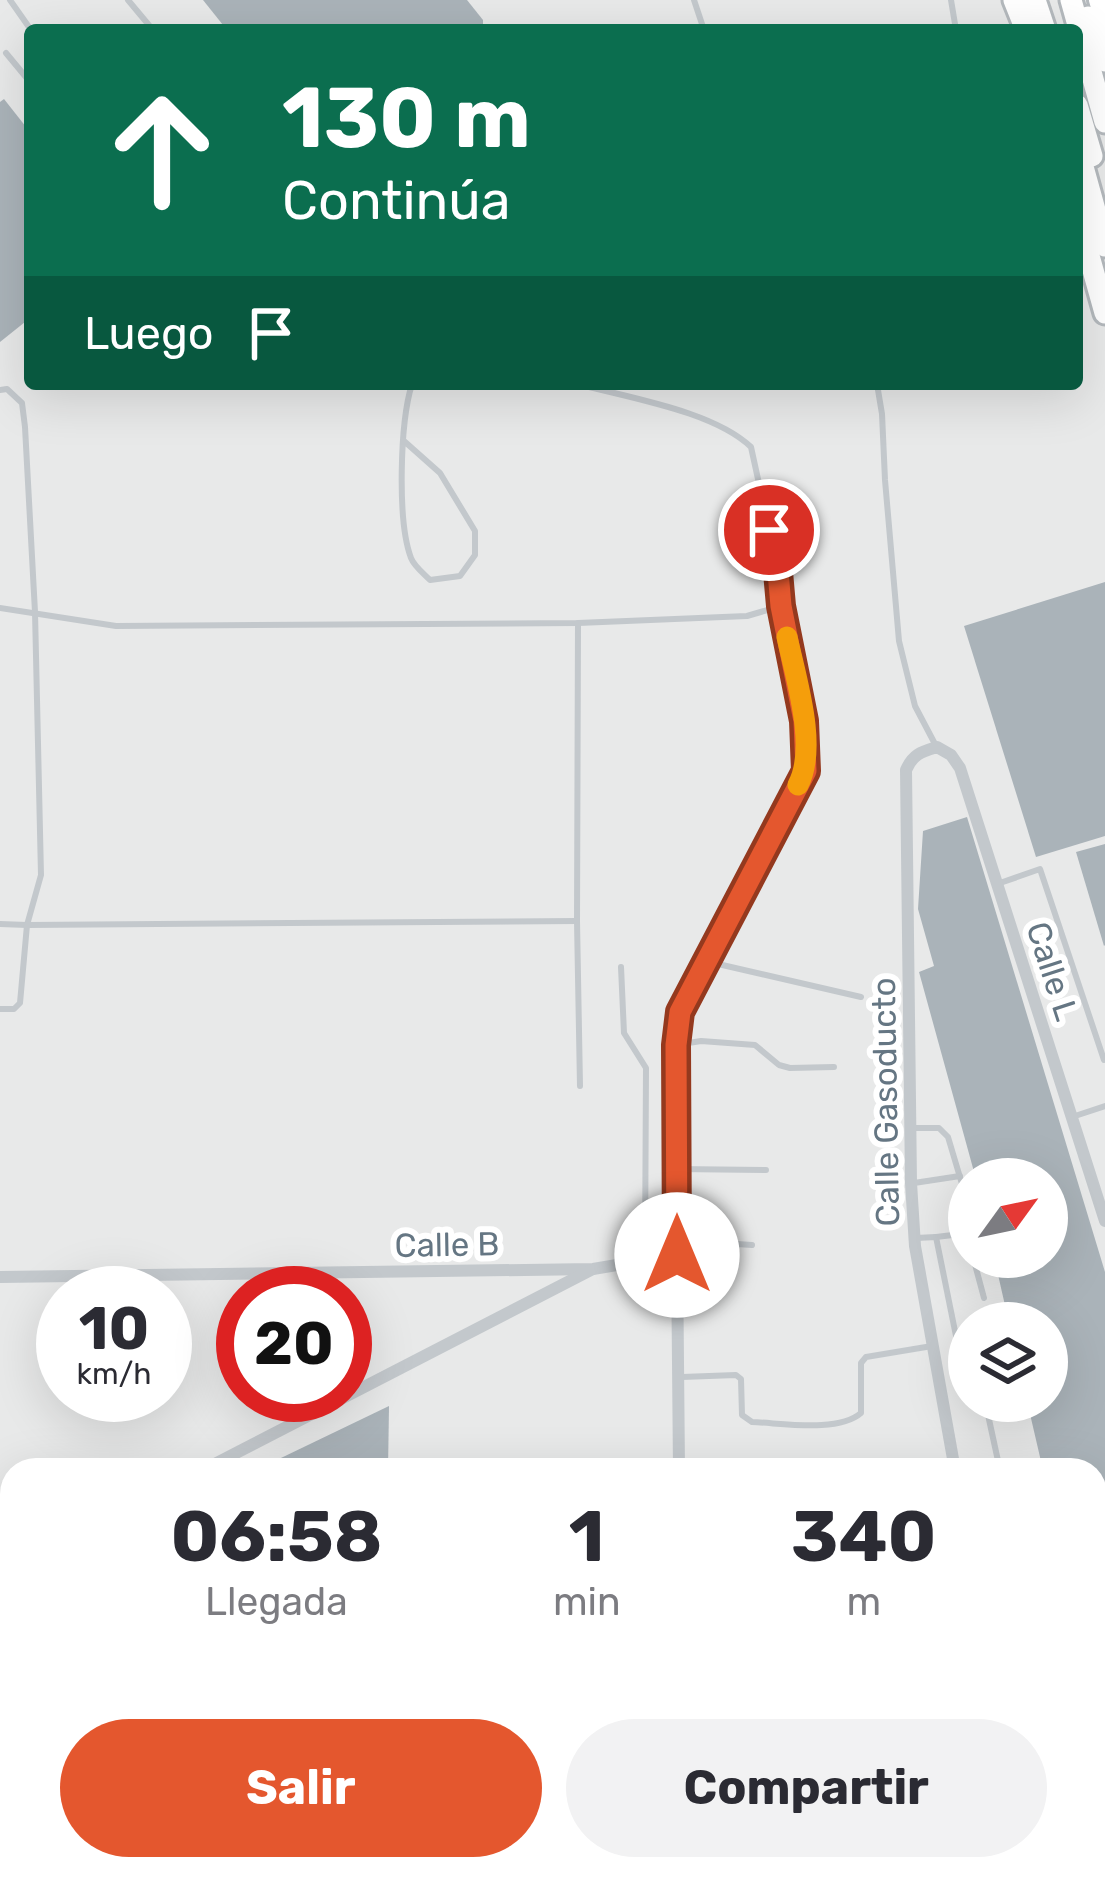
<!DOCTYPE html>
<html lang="es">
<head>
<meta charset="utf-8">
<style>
  :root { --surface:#fff; --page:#f2f2f3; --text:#2b2b33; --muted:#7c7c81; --accent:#e4572e }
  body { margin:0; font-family:Rubik,sans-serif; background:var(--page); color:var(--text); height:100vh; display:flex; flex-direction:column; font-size:45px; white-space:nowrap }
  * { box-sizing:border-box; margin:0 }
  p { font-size:39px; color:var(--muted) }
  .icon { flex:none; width:66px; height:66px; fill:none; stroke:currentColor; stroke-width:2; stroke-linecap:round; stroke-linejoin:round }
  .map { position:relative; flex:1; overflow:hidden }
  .sheet { position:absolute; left:0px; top:1458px; width:1107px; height:423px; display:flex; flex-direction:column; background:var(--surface); border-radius:36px 36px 0 0; box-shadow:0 12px 48px #0002 }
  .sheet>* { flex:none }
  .banner { position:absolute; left:24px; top:24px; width:1059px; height:366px; border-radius:12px; box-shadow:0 12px 48px #0002; background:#0b6e4f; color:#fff; overflow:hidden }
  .needle { width:78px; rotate:57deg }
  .tools { position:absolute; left:948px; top:1158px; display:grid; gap:24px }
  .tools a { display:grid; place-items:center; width:120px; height:120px; border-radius:50%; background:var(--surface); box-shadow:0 12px 48px #0002; font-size:60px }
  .speed { position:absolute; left:36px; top:1266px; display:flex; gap:24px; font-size:60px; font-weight:700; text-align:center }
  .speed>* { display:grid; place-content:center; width:156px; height:156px; border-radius:50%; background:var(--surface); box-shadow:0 12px 48px #0002; line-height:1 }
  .speed small { font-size:30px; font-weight:400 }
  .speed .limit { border:18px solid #d22; background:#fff; color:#111 }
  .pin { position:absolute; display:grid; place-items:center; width:102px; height:102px; color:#fff; margin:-51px; border:6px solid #fff; border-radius:50%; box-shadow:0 3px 12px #0007 }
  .me { position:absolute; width:132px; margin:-66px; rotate:0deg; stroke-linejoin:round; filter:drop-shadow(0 0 9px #0008) }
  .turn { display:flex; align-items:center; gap:42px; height:252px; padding:0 60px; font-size:54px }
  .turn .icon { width:156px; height:156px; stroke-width:2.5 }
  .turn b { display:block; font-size:84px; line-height:102px }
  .then { display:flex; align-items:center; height:114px; padding:0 60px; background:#0003; gap:24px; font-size:45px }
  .eta { display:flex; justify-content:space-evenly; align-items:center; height:204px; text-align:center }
  .eta b { font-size:72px; font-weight:700; line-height:84px }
  .cta { display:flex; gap:24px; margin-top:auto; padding:24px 60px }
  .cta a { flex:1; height:138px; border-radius:72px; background:var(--accent); color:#fff; font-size:48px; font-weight:700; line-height:138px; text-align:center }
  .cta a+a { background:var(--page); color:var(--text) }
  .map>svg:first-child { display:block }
</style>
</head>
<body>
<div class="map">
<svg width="1105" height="1880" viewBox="0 0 1105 1880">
  <rect width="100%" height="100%" fill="#fafaf8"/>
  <path fill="#e8e9e9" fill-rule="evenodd" d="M0,0H1105V1880H0ZM30,30H1077V384H30ZM969,1179H1047V1257H969ZM63,1293H165V1395H63ZM243,1293H345V1395H243ZM969,1323H1047V1401H969ZM12,1470H1095V1869H12Z"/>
  <g fill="#aab3b9">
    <polygon points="203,0 467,0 483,20 483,30 227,30"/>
    <polygon points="4,99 30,132 30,318 0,342 0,102"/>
    <polygon points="1105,582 1105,836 1036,857 964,626"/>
    <polygon points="967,817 1105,1272 1105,1721 1095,1688 1095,1470 1043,1470 1027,1401 1047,1401 1047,1323 1009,1323 994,1257 1047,1257 1047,1179 976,1179 919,972 934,966 918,909 923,831"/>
    <polygon points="1105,844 1105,945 1104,946 1076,852"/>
    <polygon points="389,1406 388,1470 256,1470"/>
  </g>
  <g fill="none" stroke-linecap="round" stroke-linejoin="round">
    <defs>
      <polyline id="primary" points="1098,0 1105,24"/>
      <g id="highway">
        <polyline points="1014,0 1026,30"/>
        <polyline points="1035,0 1045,30"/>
        <polyline points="1071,0 1105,122"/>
        <polyline points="1088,17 1105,61"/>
        <polyline points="1077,105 1092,156"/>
        <polyline points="1077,145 1105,246"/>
        <polyline points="1077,213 1105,313"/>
      </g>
    </defs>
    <use href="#primary" stroke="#b5babe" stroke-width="24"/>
    <use href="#highway" stroke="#b4b9bd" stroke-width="27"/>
    <g stroke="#c3c8cc" stroke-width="6">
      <polyline points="10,0 31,30"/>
      <polyline points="128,0 153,30"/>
      <polyline points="694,0 704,30"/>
      <polyline points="951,0 956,30"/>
      <polyline points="6,53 30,82"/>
      <polyline points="877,384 882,414 885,480 899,641 915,706 935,744"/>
      <polyline points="0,390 7,389 22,403 25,427 35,612 41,875 27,925 0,924"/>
      <path d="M404,441L440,473L475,531V555L460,576L430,580C423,573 414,566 411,558C397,521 400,422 412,384"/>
      <path d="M0,608L116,626L578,623L747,616L781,606L778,571L751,447C713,411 629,398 578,384"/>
      <polyline points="578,623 577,921 580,1086"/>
      <polyline points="1000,883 1040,869 1104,1060"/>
      <polyline points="705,961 861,997"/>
      <polyline points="621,967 624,1033 646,1068 645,1257"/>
      <polyline points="0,1009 14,1009 20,1003 27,925 577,921"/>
      <polyline points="676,1045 701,1041 755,1045 779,1065 790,1068 834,1067"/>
      <polyline points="1075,1116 1105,1106"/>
      <polyline points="914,1128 939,1128 948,1137 965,1194"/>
      <polyline points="676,1169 766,1170"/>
      <polyline points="914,1183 960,1176"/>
      <polyline points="936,1237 961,1234 969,1242"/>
      <polyline points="916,1238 936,1237 956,1336 969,1355"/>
      <polyline points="677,1240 752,1245"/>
      <polyline points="677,1255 676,1032 680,1012 805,771 804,721 781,606"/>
      <polyline points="973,1257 984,1298"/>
      <path d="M682,1377L736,1375L741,1379L742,1415L752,1422C782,1423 838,1433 861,1413V1363L866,1357L932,1346"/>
      <polyline points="985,1401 1000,1470"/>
      <polyline points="1062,1869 1064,1880"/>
      <polyline points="1095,1869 1097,1880"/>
    </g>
    <g stroke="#c3c8cc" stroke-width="12">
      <polyline points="0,1277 593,1269 677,1255 679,1470"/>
      <polyline points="203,1470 591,1270"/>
      <path d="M955,1470L915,1246L911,1183L906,770C913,754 921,752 937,747L951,755L960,768L1105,1221"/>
      <polyline points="0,1565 12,1560"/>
      <polyline points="196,1869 196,1880"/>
      <polyline points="682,1869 683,1880"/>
      <polyline points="1028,1869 1030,1880"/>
    </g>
    <use href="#primary" stroke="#fff" stroke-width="18"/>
    <use href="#highway" stroke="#fff" stroke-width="21"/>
  </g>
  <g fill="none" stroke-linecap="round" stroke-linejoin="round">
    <defs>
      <polyline id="route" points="677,1255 676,1045 680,1012 806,771 804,721 781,606 778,572 769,530"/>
    </defs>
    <use href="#route" stroke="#94391e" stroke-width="30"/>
    <use href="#route" stroke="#e4572e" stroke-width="21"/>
    <path stroke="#f59e0b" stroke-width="21" d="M787,637C796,679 818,747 798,785"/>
  </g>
  <g text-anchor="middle" stroke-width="12" stroke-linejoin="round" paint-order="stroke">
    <g font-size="33" fill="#657683" stroke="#fff">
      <text transform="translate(1053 971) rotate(72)" y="12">Calle L</text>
      <text transform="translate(885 1102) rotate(-91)" y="12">Calle Gasoducto</text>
      <text transform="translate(447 1244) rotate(-1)" y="12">Calle B</text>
    </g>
  </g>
</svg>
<div class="tools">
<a><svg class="needle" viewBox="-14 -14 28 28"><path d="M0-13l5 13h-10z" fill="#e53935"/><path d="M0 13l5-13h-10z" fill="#7c7c81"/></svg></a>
<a><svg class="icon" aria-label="layers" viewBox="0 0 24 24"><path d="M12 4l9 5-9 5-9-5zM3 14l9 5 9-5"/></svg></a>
</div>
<div class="speed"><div>10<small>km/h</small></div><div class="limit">20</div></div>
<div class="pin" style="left:769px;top:530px;background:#d93025"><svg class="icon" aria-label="arrive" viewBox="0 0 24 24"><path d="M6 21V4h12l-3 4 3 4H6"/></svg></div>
<svg class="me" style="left:677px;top:1255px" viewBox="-20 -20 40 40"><circle r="19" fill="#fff"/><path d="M0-13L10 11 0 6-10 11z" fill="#e4572e"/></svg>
<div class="banner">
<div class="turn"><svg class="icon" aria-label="ahead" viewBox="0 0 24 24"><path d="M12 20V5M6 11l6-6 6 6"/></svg><div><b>130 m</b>Continúa</div></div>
<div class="then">Luego<svg class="icon" aria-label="arrive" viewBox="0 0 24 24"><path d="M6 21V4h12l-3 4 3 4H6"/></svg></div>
</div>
<section class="sheet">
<div class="eta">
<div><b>06:58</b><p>Llegada</p></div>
<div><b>1</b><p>min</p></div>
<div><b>340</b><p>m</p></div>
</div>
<div class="cta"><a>Salir</a><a>Compartir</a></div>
</section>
</div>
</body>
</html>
